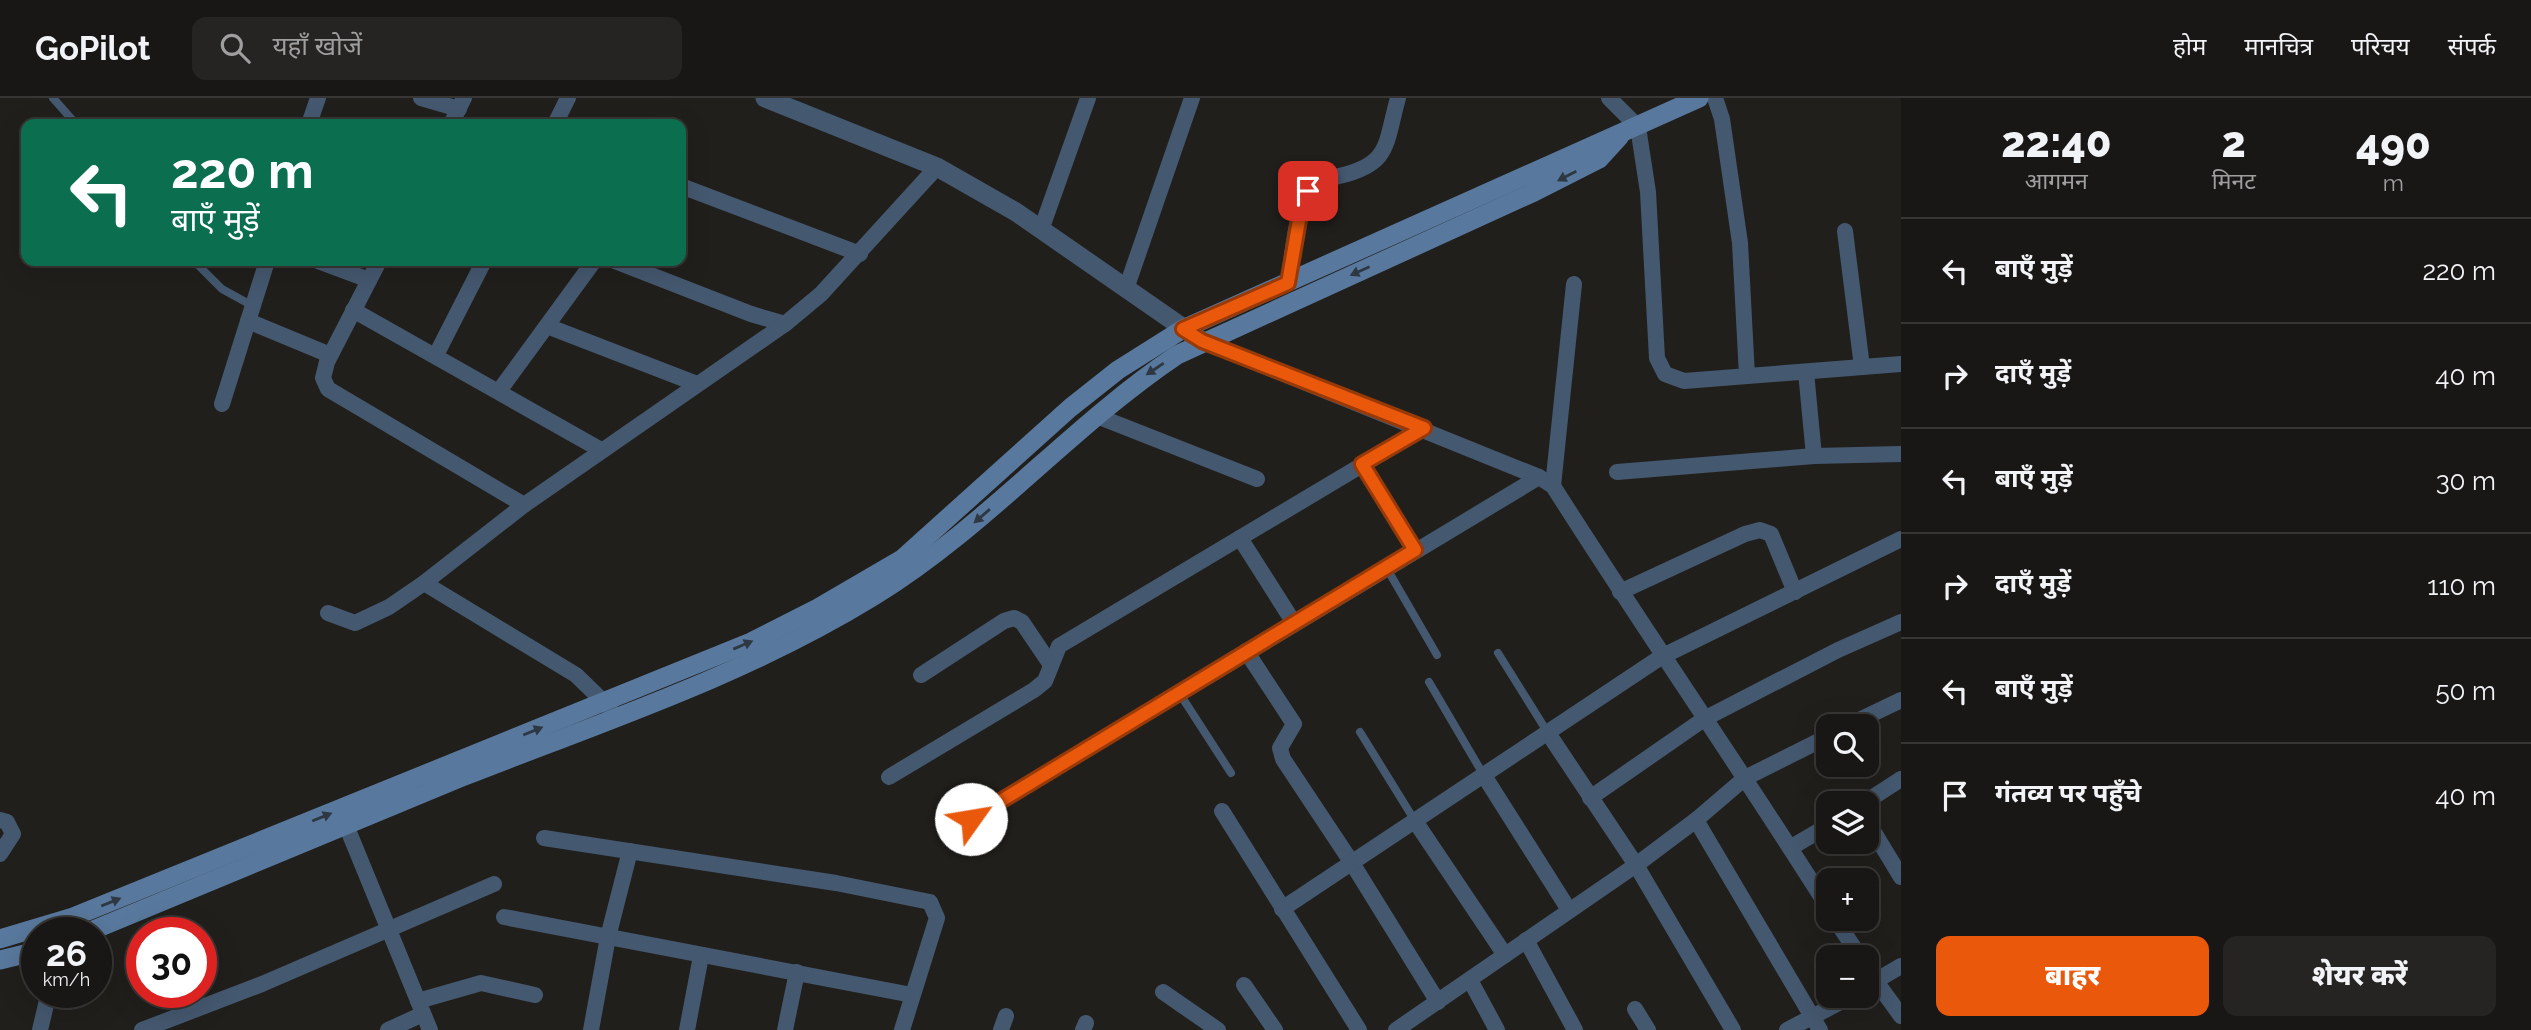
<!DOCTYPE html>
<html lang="hi">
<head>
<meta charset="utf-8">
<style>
  :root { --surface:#191715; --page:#262422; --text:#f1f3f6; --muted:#9f9fa0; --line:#373634; --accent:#ea580c }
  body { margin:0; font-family:Raleway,"Noto Sans Devanagari",sans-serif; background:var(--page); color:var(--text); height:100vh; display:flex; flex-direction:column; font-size:26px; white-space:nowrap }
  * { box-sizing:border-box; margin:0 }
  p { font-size:23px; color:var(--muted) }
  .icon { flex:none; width:38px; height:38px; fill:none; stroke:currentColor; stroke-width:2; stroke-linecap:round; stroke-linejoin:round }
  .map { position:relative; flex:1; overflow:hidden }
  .drawer { display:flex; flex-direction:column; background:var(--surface); width:630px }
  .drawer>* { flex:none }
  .top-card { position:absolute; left:21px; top:21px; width:665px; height:147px; border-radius:14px; box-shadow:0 7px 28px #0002,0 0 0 2px var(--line); background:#0b6e4f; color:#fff; overflow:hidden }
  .controls { position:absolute; left:1816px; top:616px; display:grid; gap:14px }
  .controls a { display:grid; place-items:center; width:63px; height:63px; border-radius:14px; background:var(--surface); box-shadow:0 7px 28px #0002,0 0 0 2px var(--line); font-size:35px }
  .speed { position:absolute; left:21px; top:819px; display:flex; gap:14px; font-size:35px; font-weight:700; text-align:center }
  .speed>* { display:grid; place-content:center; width:91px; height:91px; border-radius:50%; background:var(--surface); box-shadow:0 7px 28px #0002,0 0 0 2px var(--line); line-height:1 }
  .speed small { font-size:18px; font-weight:400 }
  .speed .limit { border:10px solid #d22; background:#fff; color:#111 }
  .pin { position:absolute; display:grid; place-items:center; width:60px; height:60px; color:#fff; margin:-30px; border-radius:14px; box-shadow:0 4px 10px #0006 }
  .me { position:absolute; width:77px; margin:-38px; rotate:58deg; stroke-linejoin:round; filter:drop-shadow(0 0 5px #0008) }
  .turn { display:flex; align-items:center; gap:24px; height:147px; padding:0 35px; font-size:32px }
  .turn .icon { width:91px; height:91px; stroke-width:2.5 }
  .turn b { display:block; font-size:49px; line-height:60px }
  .eta { display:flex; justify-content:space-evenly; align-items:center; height:119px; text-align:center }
  .eta b { font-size:42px; font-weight:800; line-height:49px }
  .button { display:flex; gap:14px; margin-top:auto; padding:14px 35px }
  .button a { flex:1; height:80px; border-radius:14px; background:var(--accent); color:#fff; font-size:28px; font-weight:800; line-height:80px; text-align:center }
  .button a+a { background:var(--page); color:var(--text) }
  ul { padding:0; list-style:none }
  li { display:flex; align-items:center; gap:21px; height:105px; padding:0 35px; border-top:2px solid var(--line) }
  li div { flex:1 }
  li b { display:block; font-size:26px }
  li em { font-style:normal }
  header { display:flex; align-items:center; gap:42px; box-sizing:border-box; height:98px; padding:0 35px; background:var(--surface); border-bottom:2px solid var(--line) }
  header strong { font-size:33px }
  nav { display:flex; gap:38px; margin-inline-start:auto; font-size:24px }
  .search { width:490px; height:63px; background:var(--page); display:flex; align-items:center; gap:18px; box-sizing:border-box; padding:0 24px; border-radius:14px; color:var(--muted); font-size:26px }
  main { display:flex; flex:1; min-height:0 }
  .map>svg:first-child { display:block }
</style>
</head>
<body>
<header>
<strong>GoPilot</strong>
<div class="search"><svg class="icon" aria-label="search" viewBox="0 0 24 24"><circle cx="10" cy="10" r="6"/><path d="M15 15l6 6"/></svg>यहाँ खोजें</div>
<nav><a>होम</a><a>मानचित्र</a><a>परिचय</a><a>संपर्क</a></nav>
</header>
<main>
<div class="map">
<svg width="1901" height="932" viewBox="0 0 1901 932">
  <rect width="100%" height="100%" fill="#211f1c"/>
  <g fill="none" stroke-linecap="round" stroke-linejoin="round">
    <g stroke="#44586f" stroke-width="8">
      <polyline points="53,0 76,26"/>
      <polyline points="194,163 222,191 253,208"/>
      <polyline points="1386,469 1437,557"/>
      <polyline points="1498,555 1548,635"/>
      <polyline points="1429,584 1483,676"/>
      <polyline points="1178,593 1231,675"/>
      <polyline points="1360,634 1415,723"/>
    </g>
    <g stroke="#44586f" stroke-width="16">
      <polyline points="421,0 459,11"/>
      <polyline points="1609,0 1638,29 1648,94 1657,260 1665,276 1684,283 1901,266"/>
      <polyline points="1715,0 1722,21 1740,145 1747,278"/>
      <polyline points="309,26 318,0"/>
      <polyline points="451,26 464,0"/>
      <polyline points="555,26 568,0"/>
      <polyline points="681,88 860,156"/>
      <polyline points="1041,132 1088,0"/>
      <polyline points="1845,133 1862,269"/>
      <polyline points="318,163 369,182"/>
      <polyline points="379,163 327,264 323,280 328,291 524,407"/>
      <polyline points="615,163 751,216 785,226"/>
      <path d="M1288,185C1293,158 1295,105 1314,86C1319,80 1331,80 1339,78C1391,66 1385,46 1398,0"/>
      <polyline points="1126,191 1192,0"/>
      <polyline points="353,212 601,352"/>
      <polyline points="248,223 330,257"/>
      <polyline points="547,228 697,286"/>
      <path d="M1202,243L1539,379L1553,388C1643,530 1739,668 1829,811"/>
      <polyline points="436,257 484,163"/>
      <polyline points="1806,274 1814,358"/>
      <polyline points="499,293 594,163"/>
      <polyline points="222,306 267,163"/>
      <polyline points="1097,318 1257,381"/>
      <polyline points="1362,366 1415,452"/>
      <polyline points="1617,374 1814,358 1901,356"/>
      <polyline points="1553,388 1574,186"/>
      <polyline points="1240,440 1294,525"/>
      <polyline points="424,485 576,577 610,610"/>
      <polyline points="1620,494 1745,436 1760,432 1771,436 1795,494"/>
      <polyline points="328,515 355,525 389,509 424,485 524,407 785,226 821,196 937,69"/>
      <polyline points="1246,553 1294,626 1280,650 1283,661 1352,765 1438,904"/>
      <polyline points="921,577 1004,523 1014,520 1022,524 1051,567"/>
      <polyline points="1847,628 1901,602"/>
      <polyline points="1548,635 1636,767 1733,932"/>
      <polyline points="1483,676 1569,812"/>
      <polyline points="889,679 1034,592 1045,583 1059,548 1424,330"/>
      <polyline points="1590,700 1704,621 1838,552 1901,524"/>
      <polyline points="1864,705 1901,681"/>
      <polyline points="1222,713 1359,932"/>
      <polyline points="971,721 1539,379"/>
      <polyline points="0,722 7,724 13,736 0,756"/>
      <polyline points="1696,722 1820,932"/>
      <polyline points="1415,723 1505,857"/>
      <polyline points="1867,723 1901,779"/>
      <polyline points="346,727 430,932"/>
      <polyline points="544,740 836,785 930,804 937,820 902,932"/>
      <polyline points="1790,750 1829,727"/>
      <polyline points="1282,811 1661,559 1901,441"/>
      <polyline points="504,819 912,897"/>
      <polyline points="1835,821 1860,859"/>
      <polyline points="1526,842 1575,932"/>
      <polyline points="1867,871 1901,918"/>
      <polyline points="1470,882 1497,932"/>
      <polyline points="1244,887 1275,932"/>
      <polyline points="1867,888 1901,868"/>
      <polyline points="1163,894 1218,932"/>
      <polyline points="418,903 481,885 535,897"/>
      <polyline points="1635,911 1648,932"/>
      <polyline points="40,932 49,894"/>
      <polyline points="142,932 262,886 494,786"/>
      <polyline points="388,932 423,916"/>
      <polyline points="591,932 608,839 630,753"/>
      <polyline points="687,932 701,858"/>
      <polyline points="785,932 797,874"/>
      <polyline points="1001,932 1006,918"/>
      <polyline points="1083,932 1086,925"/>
      <polyline points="1396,932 1636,767 1696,722 1745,680 1829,638"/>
      <polyline points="1787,932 1852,898"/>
    </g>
    <polyline stroke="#44586f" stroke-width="19" points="765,0 937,69 1016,114 1202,243"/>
    <g stroke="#58789d" stroke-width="19">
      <path d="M86,835C212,784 336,730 462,679C602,624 746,577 874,498C985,430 1070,329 1177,257L1534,94L1599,61L1620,38"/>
      <polyline points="0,841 73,819 751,544 818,510 902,461 1070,310 1118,272 1183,231 1699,0"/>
      <polyline points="0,862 37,853"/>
    </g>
  </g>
  <defs><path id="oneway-solid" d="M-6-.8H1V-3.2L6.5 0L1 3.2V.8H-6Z" transform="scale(1.75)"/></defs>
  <g fill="#2e3843">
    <use href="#oneway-solid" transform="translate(1567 78) rotate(153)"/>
    <use href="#oneway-solid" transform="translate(1360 173) rotate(156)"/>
    <use href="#oneway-solid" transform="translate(1155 271) rotate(146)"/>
    <use href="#oneway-solid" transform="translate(982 418) rotate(139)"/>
    <use href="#oneway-solid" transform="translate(743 547) rotate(-23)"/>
    <use href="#oneway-solid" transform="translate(533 633) rotate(-22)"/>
    <use href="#oneway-solid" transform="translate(322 719) rotate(-22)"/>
    <use href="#oneway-solid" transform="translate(111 804) rotate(-22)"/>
  </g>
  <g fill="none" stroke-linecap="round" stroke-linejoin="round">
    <defs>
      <polyline id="route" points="971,721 1415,452 1362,366 1424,330 1202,243 1183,231 1288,185 1302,105 1308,93"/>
    </defs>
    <use href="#route" stroke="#983908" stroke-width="18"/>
    <use href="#route" stroke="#ea580c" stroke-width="12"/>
  </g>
</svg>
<div class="controls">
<a><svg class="icon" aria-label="search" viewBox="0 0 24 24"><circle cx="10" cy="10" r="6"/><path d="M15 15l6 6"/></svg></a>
<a><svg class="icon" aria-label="layers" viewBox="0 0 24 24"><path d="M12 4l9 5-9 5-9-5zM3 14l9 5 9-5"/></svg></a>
<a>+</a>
<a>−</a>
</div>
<div class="speed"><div>26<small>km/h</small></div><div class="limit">30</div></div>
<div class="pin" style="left:1308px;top:93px;background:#d93025"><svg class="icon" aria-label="arrive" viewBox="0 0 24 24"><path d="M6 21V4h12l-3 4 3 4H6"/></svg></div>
<svg class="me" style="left:971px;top:721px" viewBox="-20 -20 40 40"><circle r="19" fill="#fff"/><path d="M0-13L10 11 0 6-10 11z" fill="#ea580c"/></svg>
<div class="top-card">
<div class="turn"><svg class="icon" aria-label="left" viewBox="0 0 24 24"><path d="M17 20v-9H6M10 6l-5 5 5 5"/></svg><div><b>220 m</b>बाएँ मुड़ें</div></div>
</div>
</div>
<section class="drawer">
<div class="eta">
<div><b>22:40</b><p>आगमन</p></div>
<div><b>2</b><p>मिनट</p></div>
<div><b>490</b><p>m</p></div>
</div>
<ul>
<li><svg class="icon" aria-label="left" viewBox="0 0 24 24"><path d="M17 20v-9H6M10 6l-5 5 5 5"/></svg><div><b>बाएँ मुड़ें</b></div><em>220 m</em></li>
<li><svg class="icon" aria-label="right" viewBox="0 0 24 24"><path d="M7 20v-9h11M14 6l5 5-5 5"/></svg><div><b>दाएँ मुड़ें</b></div><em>40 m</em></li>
<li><svg class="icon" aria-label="left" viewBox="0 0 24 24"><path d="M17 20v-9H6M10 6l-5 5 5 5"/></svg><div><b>बाएँ मुड़ें</b></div><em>30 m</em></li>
<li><svg class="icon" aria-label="right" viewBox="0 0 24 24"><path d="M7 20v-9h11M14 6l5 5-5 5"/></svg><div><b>दाएँ मुड़ें</b></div><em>110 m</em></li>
<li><svg class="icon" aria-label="left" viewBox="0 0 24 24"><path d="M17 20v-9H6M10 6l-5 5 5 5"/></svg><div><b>बाएँ मुड़ें</b></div><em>50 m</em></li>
<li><svg class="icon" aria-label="arrive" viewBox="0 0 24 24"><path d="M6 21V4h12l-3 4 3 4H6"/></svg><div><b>गंतव्य पर पहुँचे</b></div><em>40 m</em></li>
</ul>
<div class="button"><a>बाहर</a><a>शेयर करें</a></div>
</section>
</main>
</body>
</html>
